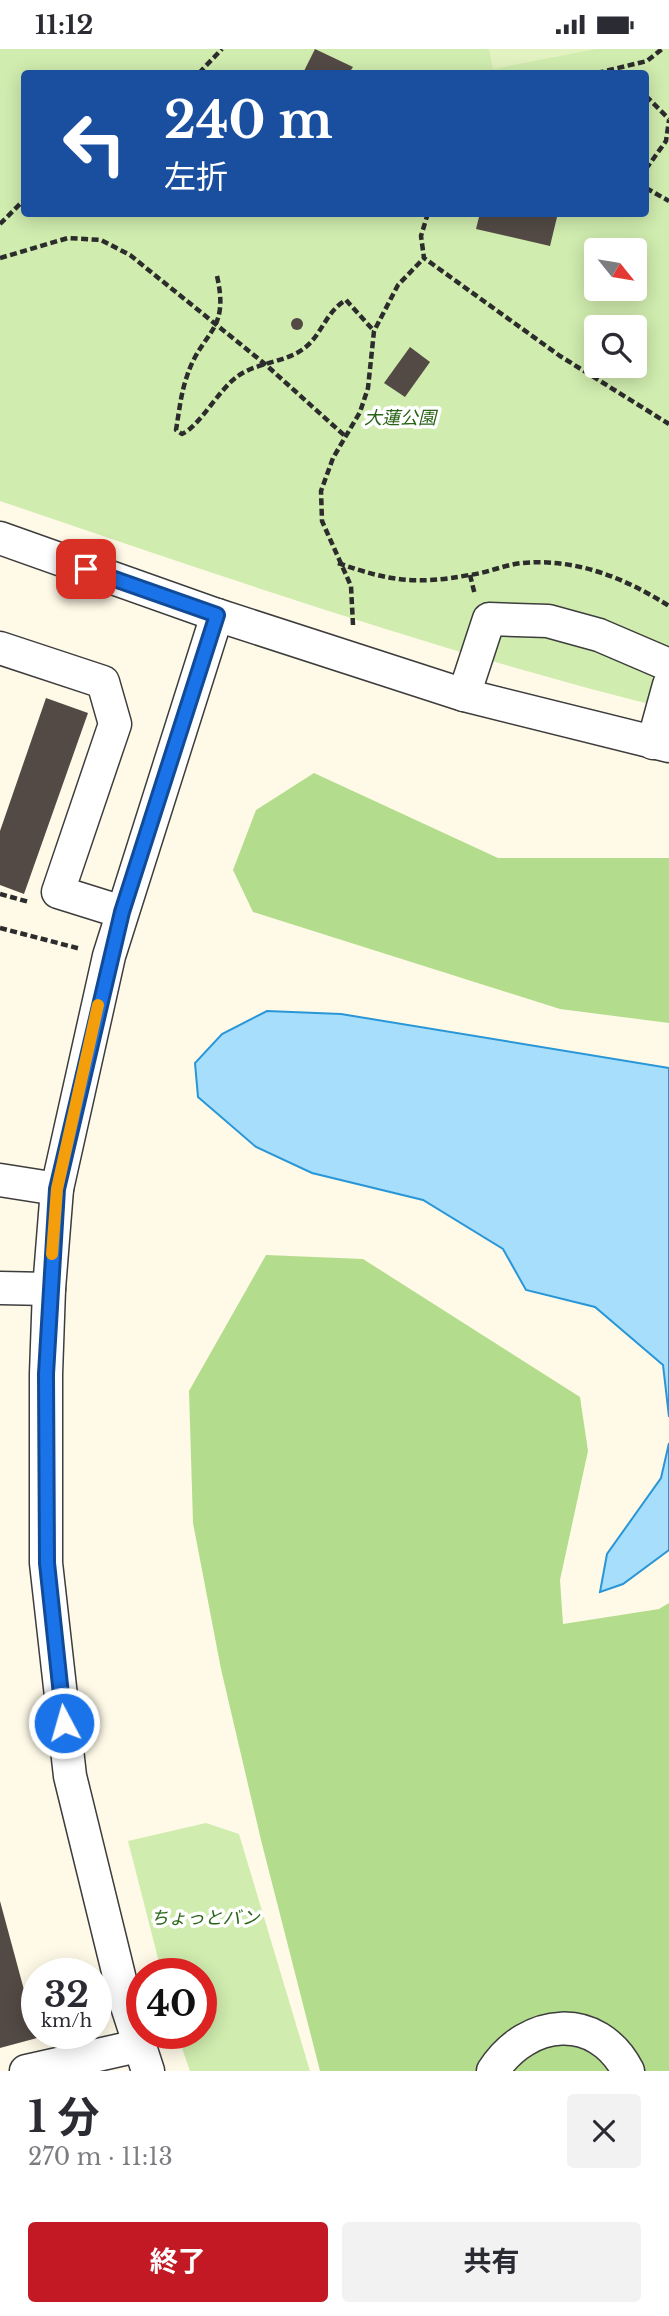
<!DOCTYPE html>
<html lang="ja">
<head>
<meta charset="utf-8">
<style>
  :root { --surface:#fff; --page:#f2f2f3; --text:#2b2b33; --muted:#7c7c81; --accent:#c31925 }
  body { margin:0; font-family:"Libre Baskerville","Noto Sans JP",serif; background:var(--page); color:var(--text); height:100vh; display:flex; flex-direction:column; font-size:26px; white-space:nowrap }
  * { box-sizing:border-box; margin:0 }
  p { font-size:23px; color:var(--muted) }
  .icon { flex:none; width:38px; height:38px; fill:none; stroke:currentColor; stroke-width:2; stroke-linecap:round; stroke-linejoin:round }
  .map { position:relative; height:2022px; overflow:hidden }
  .details { display:flex; flex-direction:column; background:var(--surface); flex:1 }
  .details>* { flex:none }
  .banner { position:absolute; left:21px; top:21px; width:628px; height:147px; border-radius:7px; box-shadow:0 4px 18px #0003; background:#1a4fa0; color:#fff; overflow:hidden }
  .needle { width:46px; rotate:120deg }
  .tools { position:absolute; left:584px; top:189px; display:grid; gap:14px }
  .tools a { display:grid; place-items:center; width:63px; height:63px; border-radius:7px; background:var(--surface); box-shadow:0 4px 18px #0003; font-size:35px }
  .speed { position:absolute; left:21px; top:1909px; display:flex; gap:14px; font-size:35px; font-weight:700; text-align:center }
  .speed>* { display:grid; place-content:center; width:91px; height:91px; border-radius:50%; background:var(--surface); box-shadow:0 4px 18px #0003; line-height:1 }
  .speed small { font-size:18px; font-weight:400 }
  .speed .limit { border:10px solid #d22; background:#fff; color:#111 }
  .pin { position:absolute; display:grid; place-items:center; width:60px; height:60px; color:#fff; margin:-30px; border-radius:14px; box-shadow:0 4px 10px #0006 }
  .me { position:absolute; width:77px; margin:-38px; rotate:354deg; stroke-linejoin:round; filter:drop-shadow(0 0 5px #0008) }
  .turn { display:flex; align-items:center; gap:24px; height:147px; padding:0 28px; font-size:32px }
  .turn .icon { width:91px; height:91px; stroke-width:2.5 }
  .turn b { display:block; font-size:49px; line-height:60px }
  .round { display:grid; place-items:center; flex:none; width:74px; height:74px; border-radius:7px; background:var(--page) }
  .head { display:flex; align-items:center; justify-content:space-between; height:119px; padding:0 28px }
  h1 { font-size:42px; font-weight:700; line-height:52px }
  .cta { display:flex; gap:14px; margin-top:auto; padding:14px 28px }
  .cta a { flex:1; height:80px; border-radius:7px; background:var(--accent); color:#fff; font-size:28px; font-weight:700; line-height:80px; text-align:center }
  .cta a+a { background:var(--page); color:var(--text) }
  .status { display:flex; justify-content:space-between; align-items:center; height:49px; padding:0 35px; background:var(--surface); direction:ltr }
  .status svg { height:19px; fill:currentColor }
  .map>svg:first-child { display:block }
</style>
</head>
<body>
<div class="status"><b>11:12</b><svg viewBox="0 0 49 12"><path d="M0 12V9h3v3zM5 12V6h3v6zM10 12V3h3v9zM15 12V0h3v12zM26 1h20v11H26zM47 4h2v5h-2z"/></svg></div>
<div class="map">
<svg width="669" height="2022" viewBox="0 0 669 2022">
  <rect width="100%" height="100%" fill="#fffae7"/>
  <g fill="#d0ecae" fill-rule="evenodd">
    <path d="M0,0H669V660C442,604 221,527 0,452ZM24,24H646V164H24ZM597,201H635V240H597ZM597,278H635V317H597Z"/>
    <polygon points="206,1774 239,1785 310,2022 190,2022 177,1985 201,1984 201,1925 162,1925 128,1792"/>
  </g>
  <g fill="#b3dd8c">
    <polygon points="314,724 498,809 669,809 669,974 560,960 253,863 233,821 256,761"/>
    <polygon points="266,1206 363,1210 580,1348 588,1402 560,1531 563,1575 659,1560 669,1554 669,2022 320,2022 261,1791 221,1620 193,1474 189,1342"/>
  </g>
  <polygon fill="#e2f2c0" points="489,0 596,0 493,20"/>
  <g fill="#a7defb" stroke="#2896d7" stroke-width="2">
    <polygon points="267,962 341,965 669,1019 669,1368 663,1316 595,1258 526,1241 503,1200 423,1151 312,1124 256,1098 198,1048 195,1014 222,985"/>
    <polygon points="669,1394 669,1501 623,1535 600,1543 607,1505 661,1429"/>
  </g>
  <g fill="#534a45">
    <polygon points="315,0 353,18 349,24 303,24"/>
    <polygon points="480,164 558,164 550,197 476,180"/>
    <circle cx="297" cy="275" r="6"/>
    <polygon points="410,298 430,313 405,348 384,334"/>
    <polygon points="46,649 88,664 24,845 0,836 0,782"/>
    <polygon points="0,1852 37,1989 0,1999"/>
  </g>
  <g fill="none" stroke-linecap="round" stroke-linejoin="round">
    <defs>
      <g id="minor">
        <polyline points="0,489 217,566 464,646 669,697"/>
        <polyline points="0,599 103,633 115,675 58,843 122,863"/>
        <polyline points="464,646 489,570 548,572 599,586 669,616"/>
        <polyline points="653,694 669,636"/>
        <polyline points="0,1131 57,1140"/>
        <polyline points="0,1239 49,1240"/>
        <polyline points="26,2022 138,1997"/>
        <polyline points="148,2022 125,1951 70,1727 46,1514 46,1325 49,1240 57,1140 109,907 217,566"/>
        <path d="M493,2022C527,1969 597,1962 628,2022"/>
      </g>
    </defs>
    <use href="#minor" stroke="#3d3d3d" stroke-width="35"/>
    <g stroke="#2c2c2c" stroke-width="4.5" stroke-dasharray="7 3.5" stroke-linecap="butt">
      <polyline points="199,24 222,0"/>
      <polyline points="597,24 647,12 662,0"/>
      <polyline points="646,47 669,70"/>
      <polyline points="646,120 666,92 669,71"/>
      <polyline points="646,139 669,152"/>
      <polyline points="428,164 421,187 424,209 560,307 669,375"/>
      <polyline points="0,175 24,151"/>
      <polyline points="0,209 68,189 101,191 130,206 265,315 345,387"/>
      <path d="M217,227C230,284 202,281 187,327C181,344 179,363 176,381L182,385C199,378 219,340 238,327C259,312 289,314 308,296C323,282 327,262 346,251L374,282"/>
      <path d="M338,514C389,532 416,536 469,526C487,524 504,516 522,514C576,509 625,529 669,557"/>
      <polyline points="470,526 475,546"/>
      <polyline points="353,576 351,537 322,472 321,442 333,409 360,363 368,339 374,282 398,236 424,209"/>
      <polyline points="0,845 29,853"/>
      <polyline points="0,879 81,900"/>
    </g>
    <use href="#minor" stroke="#fff" stroke-width="32"/>
  </g>
  <g fill="none" stroke-linecap="round" stroke-linejoin="round">
    <defs>
      <polyline id="route" points="64,1674 47,1514 46,1325 57,1140 122,863 217,566 86,520"/>
    </defs>
    <use href="#route" stroke="#114b97" stroke-width="18"/>
    <use href="#route" stroke="#1a73e8" stroke-width="12"/>
    <polyline stroke="#f59e0b" stroke-width="12" points="52,1205 57,1140 98,956"/>
  </g>
  <g text-anchor="middle" stroke-width="7" stroke-linejoin="round" paint-order="stroke">
    <g font-size="18" font-style="italic" fill="#296517" stroke="#fff">
      <text x="400" y="375">大蓮公園</text>
      <text x="205" y="1875">ちょっとバン</text>
    </g>
  </g>
</svg>
<div class="tools">
<a><svg class="needle" viewBox="-14 -14 28 28"><path d="M0-13l5 13h-10z" fill="#e53935"/><path d="M0 13l5-13h-10z" fill="#7c7c81"/></svg></a>
<a><svg class="icon" aria-label="search" viewBox="0 0 24 24"><circle cx="10" cy="10" r="6"/><path d="M15 15l6 6"/></svg></a>
</div>
<div class="speed"><div>32<small>km/h</small></div><div class="limit">40</div></div>
<div class="pin" style="left:86px;top:520px;background:#d93025"><svg class="icon" aria-label="arrive" viewBox="0 0 24 24"><path d="M6 21V4h12l-3 4 3 4H6"/></svg></div>
<svg class="me" style="left:64px;top:1674px" viewBox="-20 -20 40 40"><circle r="17" fill="#1a73e8" stroke="#fff" stroke-width="3"/><path d="M0-11L8 9 0 5-8 9z" fill="#fff"/></svg>
<div class="banner">
<div class="turn"><svg class="icon" aria-label="left" viewBox="0 0 24 24"><path d="M17 20v-9H6M10 6l-5 5 5 5"/></svg><div><b>240 m</b>左折</div></div>
</div>
</div>
<section class="details">
<div class="head"><div><h1>1 分</h1><p>270 m · 11:13</p></div><a class="round"><svg class="icon" aria-label="close" viewBox="0 0 24 24"><path d="M6 6l12 12M18 6L6 18"/></svg></a></div>
<div class="cta"><a>終了</a><a>共有</a></div>
</section>
</body>
</html>
